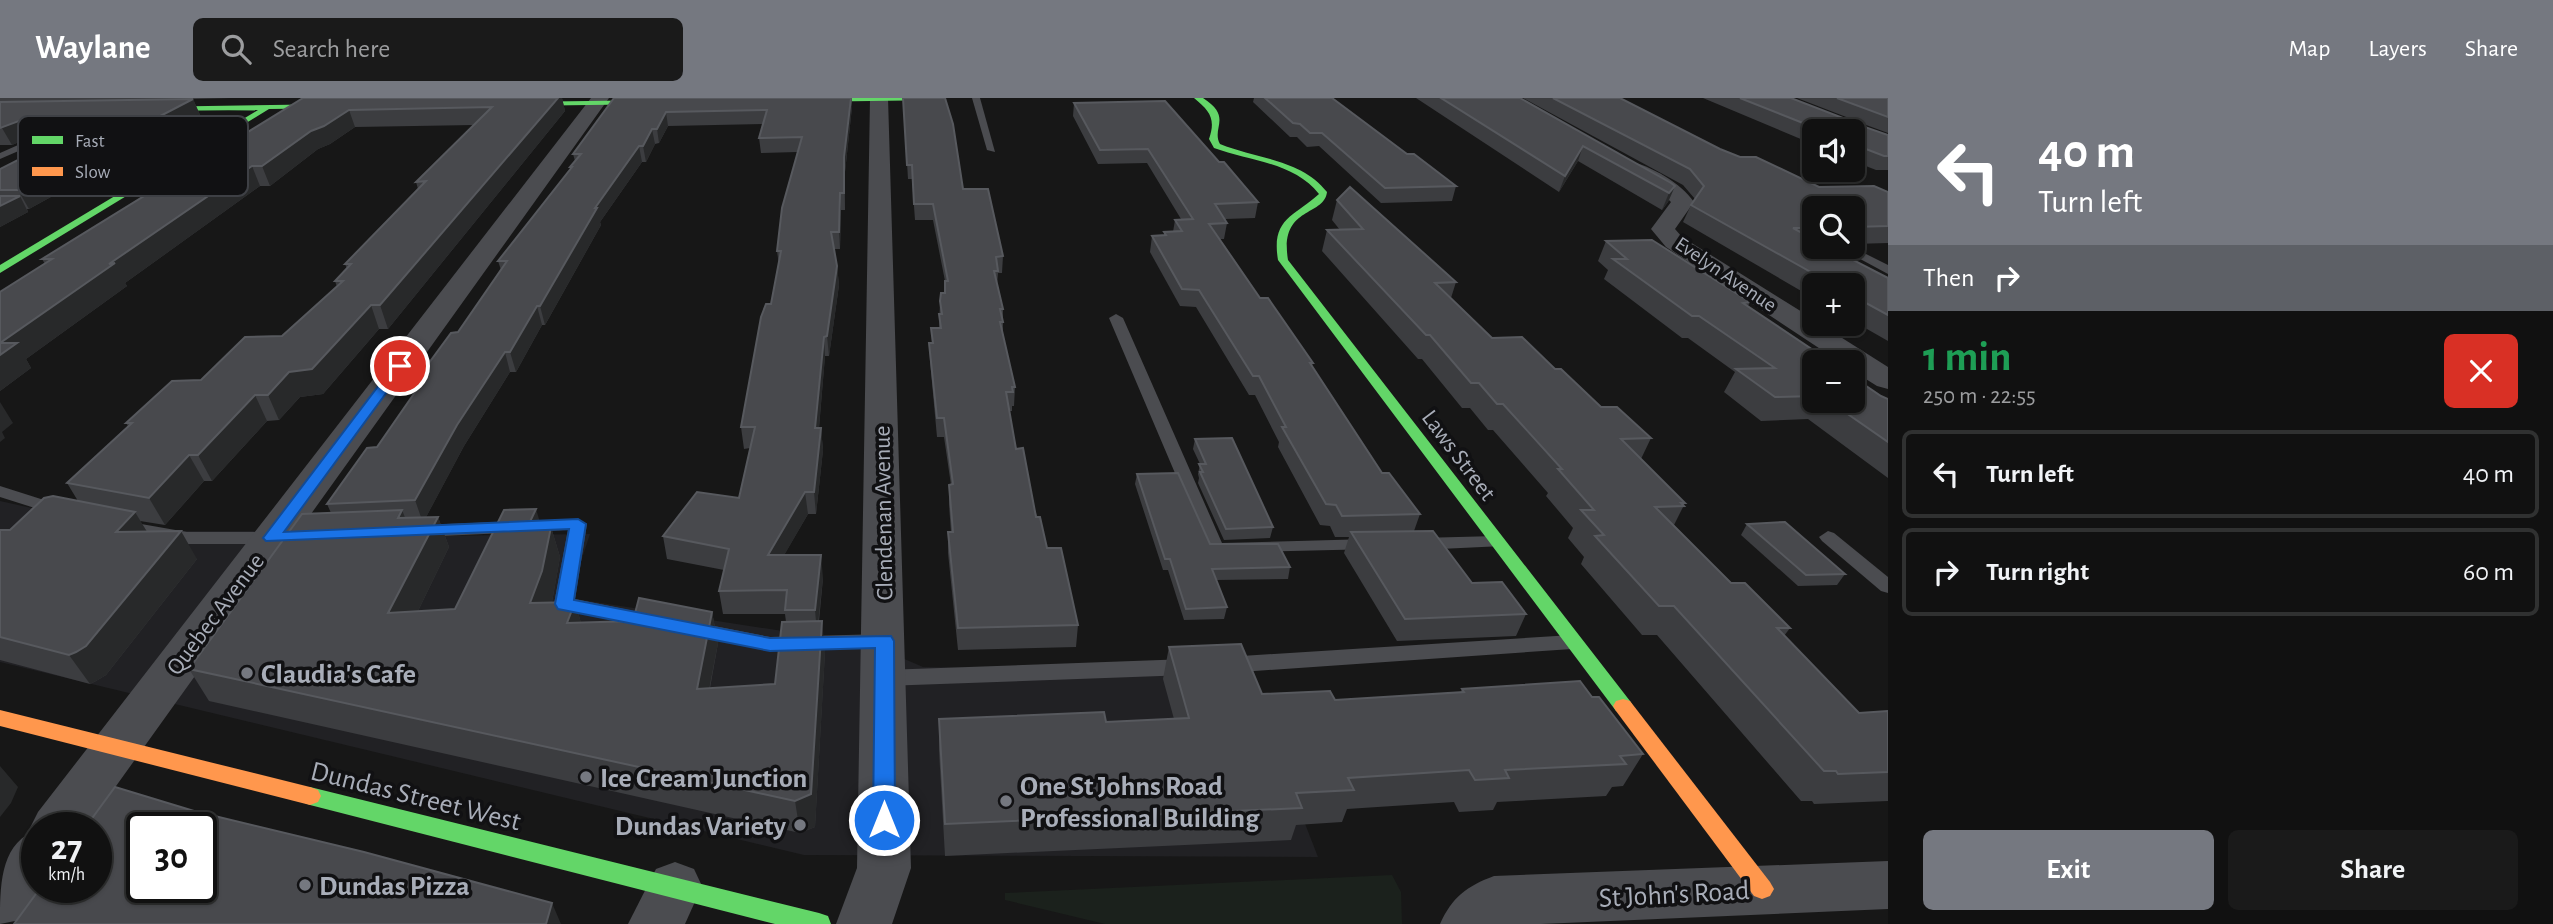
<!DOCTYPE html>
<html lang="en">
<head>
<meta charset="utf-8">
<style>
  :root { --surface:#111; --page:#1a1a1a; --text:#f1f3f6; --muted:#9c9d9f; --line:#303131; --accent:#757880 }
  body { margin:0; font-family:"Alegreya Sans",sans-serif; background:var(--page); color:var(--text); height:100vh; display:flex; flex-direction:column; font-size:26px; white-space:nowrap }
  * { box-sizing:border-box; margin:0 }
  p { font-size:23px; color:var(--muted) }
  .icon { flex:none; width:38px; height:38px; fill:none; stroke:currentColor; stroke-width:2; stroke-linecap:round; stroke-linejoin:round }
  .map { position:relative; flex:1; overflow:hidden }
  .drawer { display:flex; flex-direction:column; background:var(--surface); width:665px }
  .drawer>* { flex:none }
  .guide { background:#757880; color:#fff; overflow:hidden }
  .tools { position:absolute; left:1802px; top:21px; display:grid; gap:14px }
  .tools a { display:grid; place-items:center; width:63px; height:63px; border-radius:10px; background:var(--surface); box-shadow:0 2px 5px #0004,0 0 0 2px var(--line); font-size:35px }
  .speed { position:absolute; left:21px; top:714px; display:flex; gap:14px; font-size:35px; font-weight:700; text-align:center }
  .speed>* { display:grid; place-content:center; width:91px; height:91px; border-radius:50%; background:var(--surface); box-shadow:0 2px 5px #0004,0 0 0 2px var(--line); line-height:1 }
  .speed small { font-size:18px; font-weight:400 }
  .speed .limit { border:4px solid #111; border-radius:10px; background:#fff; color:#111 }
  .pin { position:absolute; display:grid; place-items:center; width:60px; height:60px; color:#fff; margin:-30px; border:4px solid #fff; border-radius:50%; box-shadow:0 2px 7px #0007 }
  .me { position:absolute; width:77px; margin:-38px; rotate:0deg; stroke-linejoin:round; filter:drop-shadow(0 0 5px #0008) }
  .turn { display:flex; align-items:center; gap:24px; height:147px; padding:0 35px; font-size:32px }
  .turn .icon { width:91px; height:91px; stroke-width:2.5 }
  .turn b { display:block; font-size:49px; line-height:60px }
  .then { display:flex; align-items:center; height:66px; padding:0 35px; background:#0003; gap:14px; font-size:26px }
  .round { display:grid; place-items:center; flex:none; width:74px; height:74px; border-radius:10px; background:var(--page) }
  .summary { display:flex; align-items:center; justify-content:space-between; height:119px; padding:0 35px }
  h1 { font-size:42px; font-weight:700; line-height:52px; color:#1e9e55 }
  .action { display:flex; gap:14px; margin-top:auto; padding:14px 35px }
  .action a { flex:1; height:80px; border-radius:10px; background:var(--accent); color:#fff; font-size:28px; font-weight:700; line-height:80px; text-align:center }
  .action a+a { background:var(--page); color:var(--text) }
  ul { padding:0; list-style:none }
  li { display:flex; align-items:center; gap:21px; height:88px; margin:0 14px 10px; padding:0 21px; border:4px solid var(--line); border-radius:10px }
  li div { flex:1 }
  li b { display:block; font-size:26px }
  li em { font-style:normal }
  header { display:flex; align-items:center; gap:42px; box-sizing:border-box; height:98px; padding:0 35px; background:var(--accent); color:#fff }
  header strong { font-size:33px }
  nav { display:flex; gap:38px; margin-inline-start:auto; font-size:24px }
  .search { width:490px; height:63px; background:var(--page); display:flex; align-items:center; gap:18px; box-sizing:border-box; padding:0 24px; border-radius:10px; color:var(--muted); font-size:26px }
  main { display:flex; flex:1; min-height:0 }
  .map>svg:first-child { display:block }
</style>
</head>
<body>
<header>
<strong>Waylane</strong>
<div class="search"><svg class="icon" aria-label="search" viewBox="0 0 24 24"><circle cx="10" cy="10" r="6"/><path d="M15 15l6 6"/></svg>Search here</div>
<nav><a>Map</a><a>Layers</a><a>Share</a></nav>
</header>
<main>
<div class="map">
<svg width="1888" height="826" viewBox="0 0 1888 826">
  <rect width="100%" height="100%" fill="#171717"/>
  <polygon fill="#212124" points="0,403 135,433 253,433 308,444 416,438 590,436 569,500 834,541 856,540 923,569 1246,574 1318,759 804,757 0,564"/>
  <polygon fill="#1b211c" points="1392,777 1401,794 1402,826 1105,826 1005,802 1005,795"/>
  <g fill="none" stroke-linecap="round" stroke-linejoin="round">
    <g fill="#4b4c50" fill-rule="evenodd">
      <polygon points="972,0 980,0 995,54 987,52"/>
      <polygon points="34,40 39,43 37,45 0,61 0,55"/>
      <polygon points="1838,149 1852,149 1888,167 1888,176"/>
      <polygon points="1116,216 1123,220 1222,445 1370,441 1379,447 1376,451 1209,455 1109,220"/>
      <polygon points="0,388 66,409 69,413 60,418 0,399"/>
      <polygon points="578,421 587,426 575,501 663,519 666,524 663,529 656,531 557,511 554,506 568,432 421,439 412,433 421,427"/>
      <polygon points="124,423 187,434 274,434 283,440 274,446 187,446 118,432 115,428"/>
      <polygon points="1828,433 1834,435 1888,479 1888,495 1881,493 1822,443 1819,439"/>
      <polygon points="1497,438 1506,444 1503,448 1419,452 1410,446 1419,440"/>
      <polygon points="694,524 770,539 884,536 891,538 894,543 891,548 884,550 770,553 687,536 684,531 687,526"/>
      <polygon points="1572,537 1579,539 1582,544 1579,549 1572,551 1226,575 1219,572 1216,567 1219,562 1226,559"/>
      <polygon points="1188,561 1195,564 1199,569 1195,574 1188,577 884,588 876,586 873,580 876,574 884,572"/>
    </g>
    <g fill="#4b4c50" fill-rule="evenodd">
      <path d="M591,0H609L86,730H37V789H43L20,822L0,826C0,789 0,749 32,734L30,730L38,714Z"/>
      <polygon points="870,0 888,0 911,770 892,826 836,826 857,770"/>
      <path d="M1629,63C1651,68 1681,85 1694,104L1675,131L1682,139L1815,222V226H1820L1888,269V291L1877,288L1853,273V264H1840L1666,149L1651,131L1671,104L1666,99L1622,73L1619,69L1622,65Z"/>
      <path d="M1888,763V811L1541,826H1440C1452,799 1467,788 1494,778Z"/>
      <polygon points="675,764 694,771 702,788 685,826 628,826 656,771"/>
    </g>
    <g fill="#63d668" fill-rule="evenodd">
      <polygon points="799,0 945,0 941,2 800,4 796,2"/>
      <path d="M1194,0H1203C1233,19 1211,30 1220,46C1257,61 1301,61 1327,94C1324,119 1279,108 1288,162L1630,603L1633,608L1630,613L1623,615L1616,613L1278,162C1271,120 1294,119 1319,96C1294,64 1249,63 1214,50L1209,41C1216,21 1210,13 1194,0Z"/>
      <polygon points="663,2 666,6 513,8 509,6 513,4"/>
      <polygon points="341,6 344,10 269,11 0,175 0,167 258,12 146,13 143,9"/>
      <polygon points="310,689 819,815 828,818 831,826 775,826 310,707 302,704 299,698 302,692"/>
    </g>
    <g fill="#ff974d" fill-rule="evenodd">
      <polygon points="1623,601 1630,603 1770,784 1774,791 1770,798 1762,801 1754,798 1616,613 1613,608 1616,603"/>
      <polygon points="0,612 310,689 318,692 321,698 318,704 310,707 0,628"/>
    </g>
  </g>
  <g fill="#3c3d40" fill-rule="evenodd">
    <polygon points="0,0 231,0 193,1 200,17 29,111 27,111 28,114 0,129 0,71 42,49 33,49 28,40 12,47 0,47"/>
    <polygon points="303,0 562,0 565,13 388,231 379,231 323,296 300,299 279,322 267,323 212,383 204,383 165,427 140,423 147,434 197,461 106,577 96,583 90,586 0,562 0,432 10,432 78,403 67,385 128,328 126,325 201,282 282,238 337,189 335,183 347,171 345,166 418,91 416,84 474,27 355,29 330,46 318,51 270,88 260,88 125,185 127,188 26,261 31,270 0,293 0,194 45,166 42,161"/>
    <path d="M614,0H852V9L845,74V112H841L840,151H834L837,168L839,187L829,258H825L819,330H821L823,352L816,416H808L784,457L823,480L819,523L825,554L815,729L800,735L209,603L189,571L331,415L327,406L377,349L418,291L415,284L458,234L501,172L498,163L570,72V69L575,63L573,56ZM763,26L759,40L761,55L797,54L777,153L779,167L771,206L741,329L744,351L750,350L739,400L663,438L667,461L724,472L719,493L723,516H785L786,524L775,586L710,590L718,545L712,514L633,523L581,525L575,504H552L560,459L551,429H541L455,511L418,513L449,449L438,419H426L464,348L510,274H516L542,227H545L601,127L600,124L642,64H646L655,46L659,45L668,28Z"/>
    <polygon points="903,0 963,91 1003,158 1002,175 998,175 997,187 1003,211 1003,236 1015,289 1014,308 1012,308 1012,313 1009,313 1016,351 1047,450 1078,527 1076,549 958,552 948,455 948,434 951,434 949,407 949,387 951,387 944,339 937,339 930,263 929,245 932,245 931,230 939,230 940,203 945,195 945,183 933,122 915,122 912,81 908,81"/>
    <polygon points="1254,0 1332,0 1407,56 1456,88 1452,103 1381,105 1319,48 1307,49 1297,39 1290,39 1253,4"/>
    <polygon points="1416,0 1520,0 1675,88 1668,104 1662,112 1578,63 1559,94"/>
    <polygon points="1523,0 1620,0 1720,51 1819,89 1888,94 1888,145 1853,146 1853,110 1815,110 1815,149 1888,180 1888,243 1853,223 1853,187 1815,187 1815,201 1683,124 1691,107 1695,101 1683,87"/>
    <polygon points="1703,0 1791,0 1848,22 1854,22 1797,0 1888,0 1888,35 1858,24 1859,27 1888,37 1888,72 1876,72 1853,63 1853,33 1815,33 1815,47"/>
    <polygon points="1074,5 1219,64 1258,104 1255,120 1225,121 1227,125 1224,141 1220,141 1260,200 1313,265 1312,268 1382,375 1420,416 1414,433 1472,485 1526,516 1516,538 1397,543 1344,455 1349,439 1335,439 1330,428 1320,427 1278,349 1279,344 1255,297 1249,297 1196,209 1180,208 1150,154 1152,138 1164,137 1164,134 1173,134 1175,122 1181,121 1147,65 1098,66 1073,18"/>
    <polygon points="1337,102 1456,184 1451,200 1492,240 1555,271 1601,309 1651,340 1641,361 1685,405 1674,427 1731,485 1790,530 1784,538 1859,615 1888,613 1888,703 1814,706 1812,703 1801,703 1657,537 1642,537 1581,466 1584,459 1568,440 1573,430 1546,398 1548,395 1493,332 1488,332 1470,310 1462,310 1422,261 1418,261 1322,153 1327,132 1340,132 1332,122"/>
    <polygon points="1606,143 1750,204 1748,208 1815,264 1815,303 1853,303 1881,298 1888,301 1888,380 1808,321 1761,323 1724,294 1735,274 1688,240 1682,240 1604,181 1608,172 1598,163"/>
    <polygon points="1195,341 1273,429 1270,440 1224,442 1198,385 1199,380 1198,376 1200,366 1193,351"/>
    <polygon points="1137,376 1210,446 1290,469 1288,481 1216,482 1227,509 1224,521 1184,522 1168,472 1163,472 1135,386"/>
    <polygon points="1747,426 1845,476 1837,487 1798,488 1741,437"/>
    <polygon points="1169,549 1262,596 1335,602 1460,595 1462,591 1592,599 1643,656 1623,688 1612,689 1606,698 1497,704 1493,712 1459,714 1454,704 1347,711 1342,724 1296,727 1291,742 945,758 939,653 939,621 1106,624 1174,621 1163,581"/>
  </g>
  <g fill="#28292a">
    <polygon points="558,0 562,0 565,13 388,231 380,207"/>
    <polygon points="851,0 852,9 845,74 845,112 844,59"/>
    <polygon points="193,1 200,17 29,111 18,92"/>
    <polygon points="349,12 355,29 330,46 318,51 270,88 262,68 311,33"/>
    <polygon points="666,14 668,28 659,45 657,31"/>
    <polygon points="24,21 30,32 24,32 28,40 12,47 2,30"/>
    <polygon points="652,31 655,46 646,64 643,48"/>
    <polygon points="639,48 642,64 600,124 601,127 545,227 540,208 595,110"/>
    <polygon points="1583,48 1578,63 1559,94 1565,78"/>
    <polygon points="252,68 260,88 125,185 127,188 26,261 31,270 0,293 0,245 109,166"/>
    <polygon points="1675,88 1668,104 1662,112 1669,95"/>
    <polygon points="840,95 841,112 840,151 839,134"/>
    <polygon points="20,98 28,114 0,129 0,108"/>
    <polygon points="837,168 839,187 829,258 827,238"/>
    <polygon points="371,207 379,231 323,296 300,299 279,322 268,297 289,274"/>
    <polygon points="537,208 542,227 516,274 510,254"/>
    <polygon points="824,239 825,258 817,352 815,330"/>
    <polygon points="505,254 510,274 464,348 423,425 415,402 457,327"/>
    <polygon points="255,297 267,323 212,383 198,357"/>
    <polygon points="0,304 13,325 2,334 5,340 0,344"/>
    <polygon points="821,330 823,352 816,416 814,394"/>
    <polygon points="189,357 204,383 165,427 149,400"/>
    <polygon points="805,394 808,416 771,480 768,457"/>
    <polygon points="536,411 545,441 527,430"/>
    <polygon points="402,412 414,442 398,420"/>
    <polygon points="135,414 152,442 116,434"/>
    <polygon points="438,419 449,449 402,546 388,515"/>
    <polygon points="551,429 560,459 552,504 530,505"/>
    <polygon points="181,433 197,461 106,577 96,583 90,586 69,557"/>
    <polygon points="821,457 823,480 817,535 815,512"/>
    <polygon points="575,504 584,535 567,525"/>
    <polygon points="712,514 718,545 703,623 697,591"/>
    <polygon points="822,523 825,554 815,729 800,735 795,703"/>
    <polygon points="0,668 18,689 11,705 0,719"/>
    <polygon points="552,805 561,826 546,826"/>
  </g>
  <g fill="#48494d" stroke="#57595e" stroke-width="2" fill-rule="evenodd">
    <polygon points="303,0 558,0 380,207 371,207 312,271 289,274 268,297 255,297 198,357 189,357 149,400 67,385 132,325 126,325 172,283 201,282 245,239 282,238 343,183 335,183 351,166 345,166 426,83 416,84 492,9 349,12 324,28 311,33 262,68 252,68 109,166 115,165 0,245 0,194 52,161 42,161"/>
    <polygon points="614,0 851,0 844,59 844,95 840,95 839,134 831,134 837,168 827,238 824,239 815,330 821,330 814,394 805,394 768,457 821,457 815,512 785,512 787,492 719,493 729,451 663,438 697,394 739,400 755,329 741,329 761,219 766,206 771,206 781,153 777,153 782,110 802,39 759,40 767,12 666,14 657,31 652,31 643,48 639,48 595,110 597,110 540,208 537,208 510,254 505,254 457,327 415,402 327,406 367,350 377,349 422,284 415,284 451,235 458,234 507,163 498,163 572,69 570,69 581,56 573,56"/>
    <polygon points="903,0 945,0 953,26 963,91 988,91 1003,158 996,159 998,173 994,173 1003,211 1000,211 1003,224 1000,224 1015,289 1012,289 1013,294 1006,294 1016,351 1023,350 1036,419 1040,419 1047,450 1061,450 1078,527 958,530 948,434 953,434 949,387 953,386 944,320 937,320 929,245 933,245 931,230 941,230 939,216 942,216 940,203 941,195 945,195 945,183 948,183 933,106 914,106 912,67 907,67"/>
    <polygon points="1265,0 1332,0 1407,56 1414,56 1456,88 1385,90 1322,35 1310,35 1300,26 1293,25"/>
    <polygon points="1441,0 1520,0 1671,85 1675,88 1669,95 1583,48 1565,78"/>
    <polygon points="1553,0 1620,0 1720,51 1740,59 1756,59 1819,89 1874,88 1888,94 1888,128 1853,129 1853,110 1815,110 1815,130 1793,130 1815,142 1815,149 1828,149 1888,180 1888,217 1853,198 1853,187 1834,187 1691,107 1704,88 1690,71"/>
    <polygon points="1740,0 1791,0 1848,22 1857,22 1859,27 1888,37 1888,58 1884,58 1853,46 1853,33 1823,33"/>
    <polygon points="1837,0 1888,0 1888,19"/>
    <polygon points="193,1 18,92 0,92 0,71 79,31 24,32 33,26 24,21 0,30 0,4"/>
    <polygon points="1165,3 1219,64 1224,64 1258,104 1215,106 1227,125 1209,126 1260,200 1268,200 1313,265 1310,265 1382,375 1389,375 1420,416 1342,418 1336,407 1326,406 1282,329 1286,329 1259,278 1253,278 1199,192 1182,191 1152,138 1166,137 1164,134 1182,133 1175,122 1193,121 1148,51 1100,52 1074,5"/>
    <polygon points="1350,89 1456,184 1435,185 1492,240 1522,239 1555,271 1561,271 1601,309 1617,309 1651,340 1621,341 1685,405 1681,405 1684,408 1655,409 1731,485 1745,485 1790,530 1777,530 1859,615 1888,613 1888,674 1838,676 1836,673 1824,673 1674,508 1659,508 1595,438 1604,437 1581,412 1594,412 1558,371 1562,371 1503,306 1497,306 1479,285 1471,285 1430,237 1426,237 1327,132 1363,131 1337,102"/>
    <polygon points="0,98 20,98 0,108"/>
    <polygon points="1652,142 1750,204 1743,205 1831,264 1815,264 1815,298 1775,299 1736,271 1775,270 1699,218 1692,218 1613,161 1627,161 1606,143"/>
    <polygon points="0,245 17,245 0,257"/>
    <polygon points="1853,279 1881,298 1888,301 1888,344 1829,303 1853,303"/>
    <polygon points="1232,340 1273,429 1226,431 1200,374 1203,374 1199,366 1206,366 1195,341"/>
    <polygon points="1178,375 1210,446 1278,446 1290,469 1212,471 1227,509 1186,511 1170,461 1165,461 1137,376"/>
    <polygon points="53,398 135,414 116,434 181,433 86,548 76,554 69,557 0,539 0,432 10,432 44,400"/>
    <polygon points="536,411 527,430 551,429 542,473 530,505 575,504 567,525 633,523 639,500 712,514 697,591 775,586 782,524 822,523 811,696 795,703 189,571 302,416 402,412 398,420 438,419 388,515 455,511 504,412"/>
    <polygon points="1785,424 1845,476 1806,477 1747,426"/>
    <polygon points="1433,433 1472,485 1502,484 1526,516 1405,521 1351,434"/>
    <polygon points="1241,546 1262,596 1330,593 1335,602 1464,594 1462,591 1580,583 1592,599 1599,599 1643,656 1620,658 1626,666 1505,672 1509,680 1475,682 1469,672 1348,680 1354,692 1296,695 1302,710 945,726 939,621 1104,614 1106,624 1189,620 1169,549"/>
    <path d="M115,689L194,713L364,754L552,805L546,826H14L41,789H96V730H85ZM142,730H201V789H142Z"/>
  </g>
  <polygon fill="#1a73e8" stroke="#114b97" stroke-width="2" points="400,265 406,268 284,434 578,421 586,426 574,502 770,540 891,538 894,543 895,722 892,729 884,731 876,729 873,722 875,550 770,553 558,511 555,506 569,431 266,443 263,440 266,436 395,266"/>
  <g fill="#757880" stroke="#111113" stroke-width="2.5">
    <circle cx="247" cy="575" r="7"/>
    <circle cx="586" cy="679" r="7"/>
    <circle cx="1006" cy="703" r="7"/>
    <circle cx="800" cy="727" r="7"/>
    <circle cx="305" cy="787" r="7"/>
  </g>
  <g text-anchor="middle" stroke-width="7" stroke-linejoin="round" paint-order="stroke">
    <g font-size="21" fill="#a8adb8" stroke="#111113">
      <text transform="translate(1726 176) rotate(34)" y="7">Evelyn Avenue</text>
    </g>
    <g font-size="24" fill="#a8adb8" stroke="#111113">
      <text transform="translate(1459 357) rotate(53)" y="8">Laws Street</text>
      <text transform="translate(883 415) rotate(-91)" y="8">Clendenan Avenue</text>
      <text transform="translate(215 516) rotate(-53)" y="8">Quebec Avenue</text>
    </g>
    <g font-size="28" font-weight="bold" fill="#a8adb8" stroke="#111113" text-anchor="start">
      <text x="261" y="585">Claudia's Cafe</text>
      <text x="600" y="689">Ice Cream Junction</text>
      <text x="1020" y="697">One St Johns Road<tspan x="1020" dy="32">Professional Building</tspan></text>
      <text x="786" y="737" text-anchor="end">Dundas Variety</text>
      <text x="319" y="797">Dundas Pizza</text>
    </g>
    <g font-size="28" fill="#a8adb8" stroke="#111113">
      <text transform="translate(416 697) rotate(14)" y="10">Dundas Street West</text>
      <text transform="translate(1674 795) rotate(-3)" y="10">St John's Road</text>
    </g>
  </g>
  <rect x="18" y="18" width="230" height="80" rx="10" fill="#111113" stroke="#3e4045" stroke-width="2"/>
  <rect x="32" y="38" width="31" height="8" fill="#63d668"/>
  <rect x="32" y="69" width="31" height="9" fill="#ff974d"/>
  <g font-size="19" fill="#a8adb8">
    <text x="75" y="49">Fast</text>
    <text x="75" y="80">Slow</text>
  </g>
</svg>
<div class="tools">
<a><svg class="icon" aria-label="sound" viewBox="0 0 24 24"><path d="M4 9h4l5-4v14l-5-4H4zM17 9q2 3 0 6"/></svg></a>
<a><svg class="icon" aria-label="search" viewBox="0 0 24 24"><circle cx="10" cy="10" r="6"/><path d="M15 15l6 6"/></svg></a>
<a>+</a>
<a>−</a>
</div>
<div class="speed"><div>27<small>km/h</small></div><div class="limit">30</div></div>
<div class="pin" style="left:400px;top:268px;background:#d93025"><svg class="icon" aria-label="arrive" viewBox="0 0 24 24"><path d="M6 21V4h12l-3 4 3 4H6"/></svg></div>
<svg class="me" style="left:884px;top:722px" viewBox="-20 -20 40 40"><circle r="17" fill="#1a73e8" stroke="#fff" stroke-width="3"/><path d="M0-11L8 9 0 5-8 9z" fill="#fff"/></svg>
</div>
<section class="drawer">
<div class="guide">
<div class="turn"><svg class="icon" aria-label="left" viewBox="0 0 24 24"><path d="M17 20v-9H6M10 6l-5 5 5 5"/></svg><div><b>40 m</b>Turn left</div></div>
<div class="then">Then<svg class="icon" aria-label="right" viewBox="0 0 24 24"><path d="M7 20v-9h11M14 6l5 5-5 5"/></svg></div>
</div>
<div class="summary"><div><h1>1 min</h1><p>250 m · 22:55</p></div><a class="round" style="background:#d93025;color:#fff"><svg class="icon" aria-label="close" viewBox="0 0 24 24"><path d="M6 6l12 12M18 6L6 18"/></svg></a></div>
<ul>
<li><svg class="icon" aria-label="left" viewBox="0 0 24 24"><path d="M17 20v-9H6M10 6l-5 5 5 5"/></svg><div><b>Turn left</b></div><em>40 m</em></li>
<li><svg class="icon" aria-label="right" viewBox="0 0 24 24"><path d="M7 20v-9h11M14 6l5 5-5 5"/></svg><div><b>Turn right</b></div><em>60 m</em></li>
</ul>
<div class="action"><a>Exit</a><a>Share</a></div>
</section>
</main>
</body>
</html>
